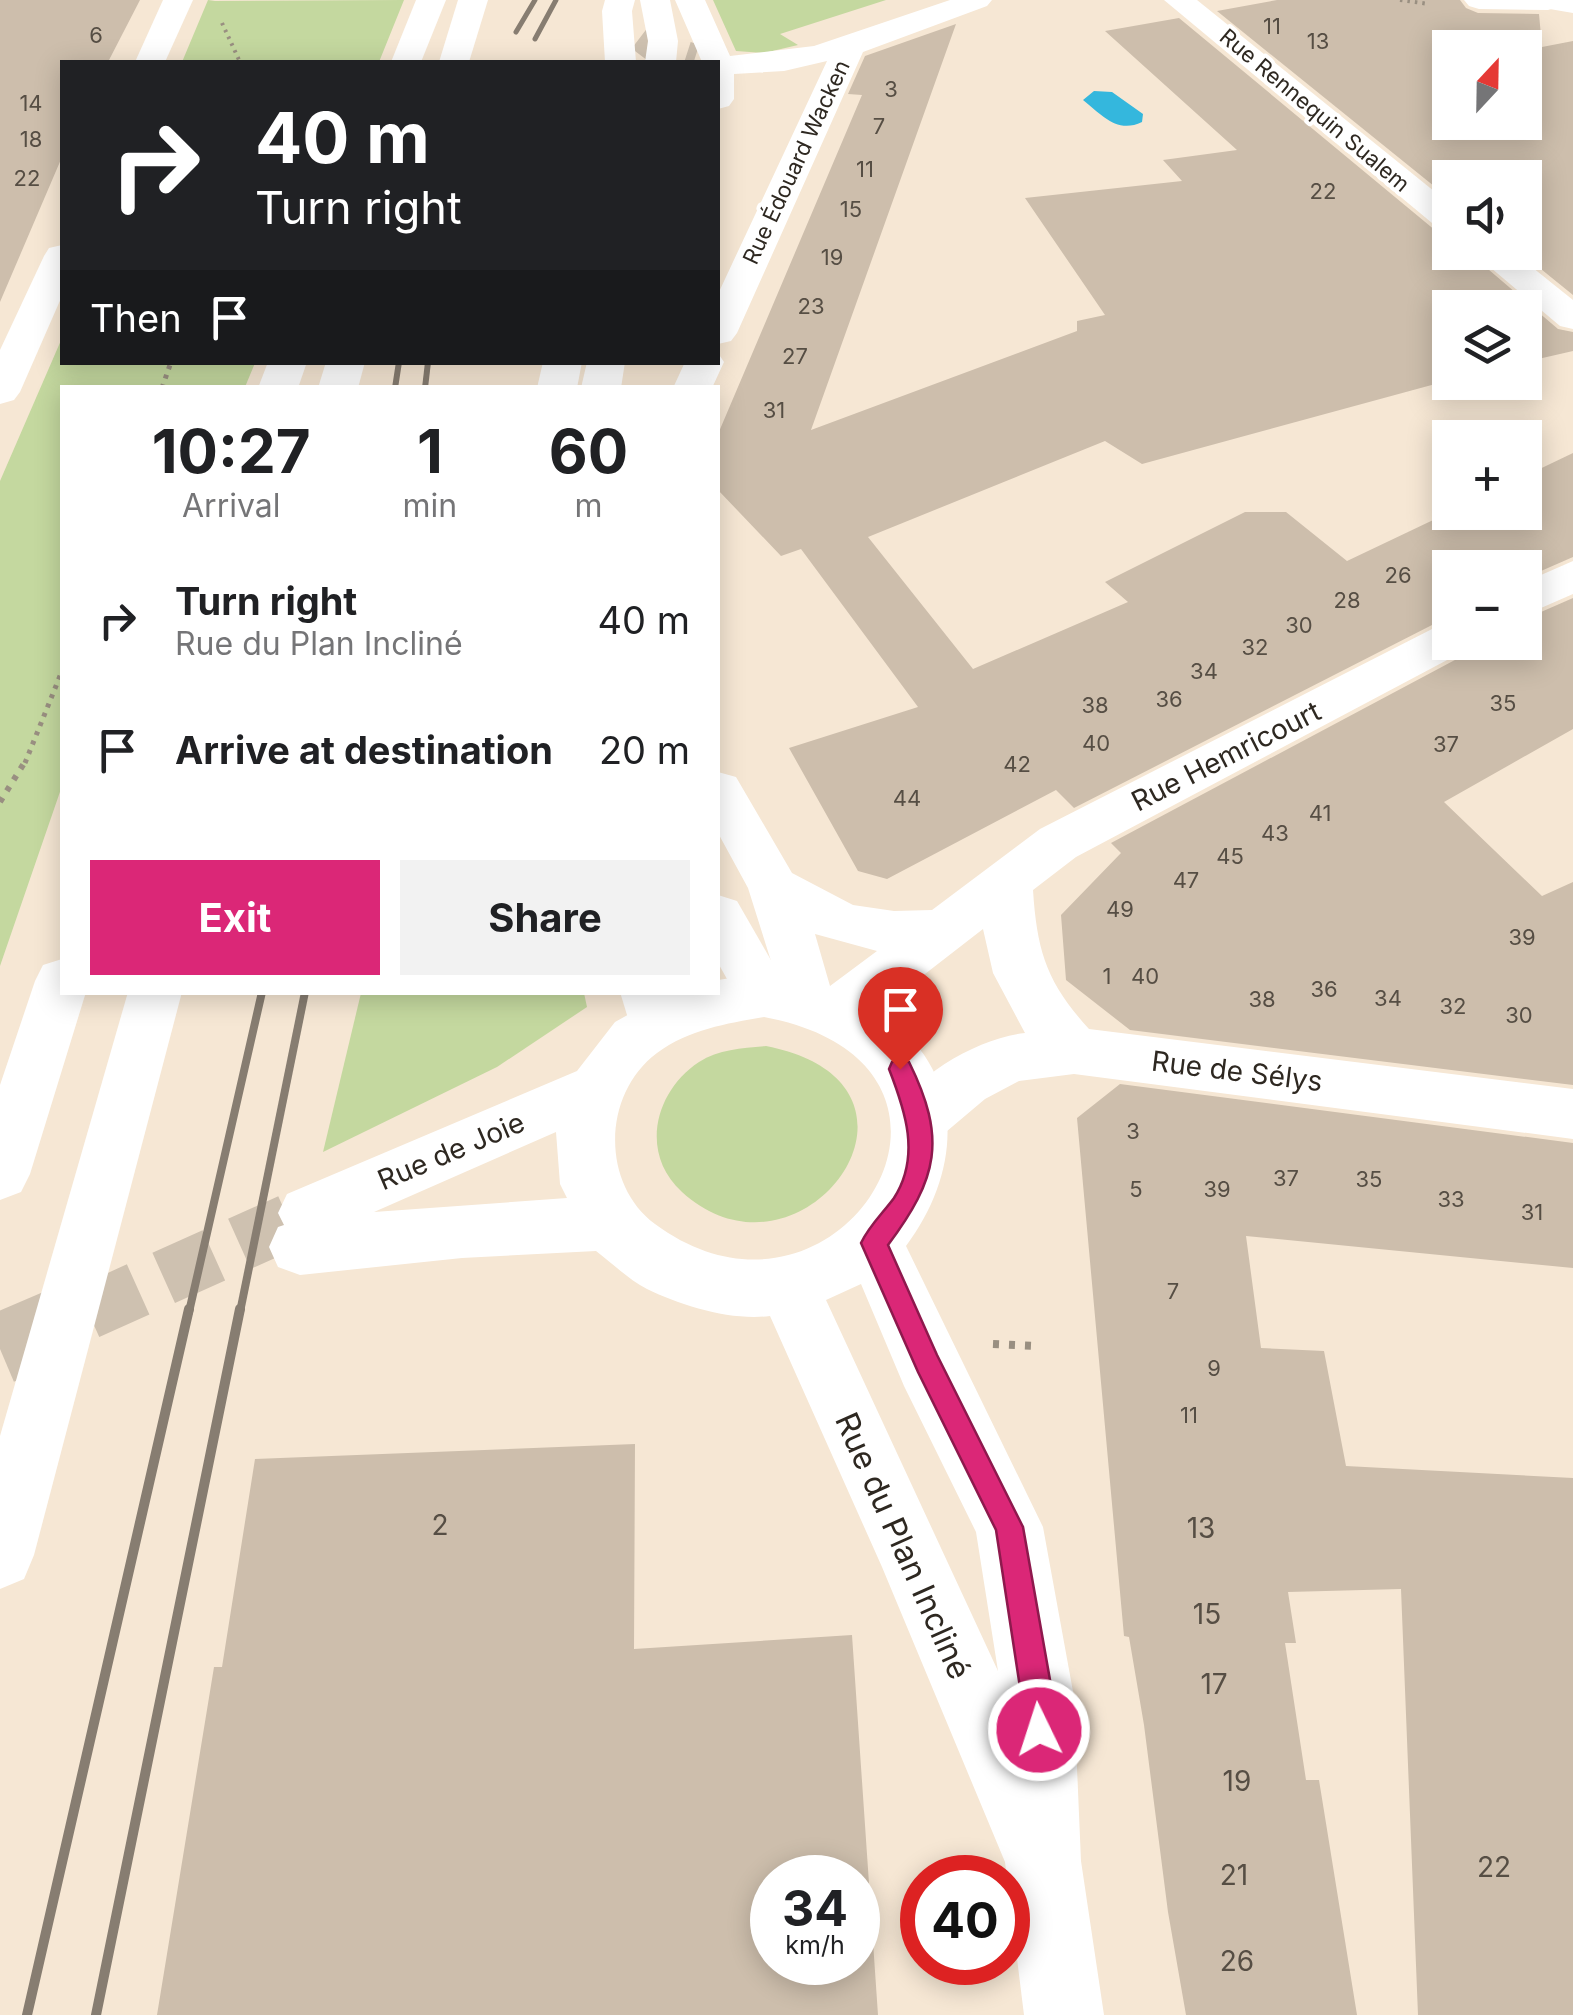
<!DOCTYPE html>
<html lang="en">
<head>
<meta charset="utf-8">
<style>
  :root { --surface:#fff; --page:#f2f2f2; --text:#202124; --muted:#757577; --accent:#db2777 }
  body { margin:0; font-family:Inter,sans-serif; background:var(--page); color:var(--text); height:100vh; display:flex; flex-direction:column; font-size:38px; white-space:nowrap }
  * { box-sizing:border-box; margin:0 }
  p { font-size:32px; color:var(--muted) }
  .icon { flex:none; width:55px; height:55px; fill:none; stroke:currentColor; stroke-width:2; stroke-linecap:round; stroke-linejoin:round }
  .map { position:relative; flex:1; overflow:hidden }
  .panel { position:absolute; left:60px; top:385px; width:660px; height:610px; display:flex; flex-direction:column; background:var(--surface); border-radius:0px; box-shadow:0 5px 25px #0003 }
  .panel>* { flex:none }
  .banner { position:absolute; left:60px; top:60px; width:660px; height:305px; border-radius:0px; box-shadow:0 5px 25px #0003; background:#202124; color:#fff; overflow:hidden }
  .needle { width:65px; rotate:22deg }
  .buttons { position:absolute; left:1432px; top:30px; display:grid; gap:20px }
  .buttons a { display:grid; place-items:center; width:110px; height:110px; border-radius:0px; background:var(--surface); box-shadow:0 5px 25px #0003; font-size:50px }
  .speed { position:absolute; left:750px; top:1855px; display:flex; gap:20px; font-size:50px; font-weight:700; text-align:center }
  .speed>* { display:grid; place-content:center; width:130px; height:130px; border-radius:50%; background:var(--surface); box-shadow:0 5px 25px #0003; line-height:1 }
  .speed small { font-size:25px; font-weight:400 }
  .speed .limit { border:15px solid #d22; background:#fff; color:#111 }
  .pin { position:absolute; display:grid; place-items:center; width:85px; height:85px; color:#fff; margin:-102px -42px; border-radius:50% 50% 50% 0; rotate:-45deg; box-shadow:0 0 10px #0007 }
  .pin .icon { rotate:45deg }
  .me { position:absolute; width:110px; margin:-55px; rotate:356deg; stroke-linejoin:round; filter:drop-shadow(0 0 8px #0008) }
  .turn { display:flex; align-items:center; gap:35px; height:210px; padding:0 30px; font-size:45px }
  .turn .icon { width:130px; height:130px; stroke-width:2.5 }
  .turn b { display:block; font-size:70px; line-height:85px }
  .then { display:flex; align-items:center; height:95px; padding:0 30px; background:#0003; gap:20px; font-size:38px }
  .eta { display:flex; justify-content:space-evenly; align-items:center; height:170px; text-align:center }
  .eta b { font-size:60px; font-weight:700; line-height:70px }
  .cta { display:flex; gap:20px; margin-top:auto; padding:20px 30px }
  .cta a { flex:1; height:115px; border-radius:0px; background:var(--accent); color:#fff; font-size:40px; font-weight:700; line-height:115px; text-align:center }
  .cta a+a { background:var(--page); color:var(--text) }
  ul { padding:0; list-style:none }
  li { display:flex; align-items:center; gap:30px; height:130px; padding:0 30px }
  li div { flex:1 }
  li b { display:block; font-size:38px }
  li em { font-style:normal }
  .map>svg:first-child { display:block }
</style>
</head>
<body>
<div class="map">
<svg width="1573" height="2015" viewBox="0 0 1573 2015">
  <rect width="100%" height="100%" fill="#f6e7d4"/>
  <g fill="#c4d89f">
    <polygon points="208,0 215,1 404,0 379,62 182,62"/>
    <polygon points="713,0 886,0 780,34 798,45 764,53 736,51"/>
    <polygon points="62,338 62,362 255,363 245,387 62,388 62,786 0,966 0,481"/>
    <polygon points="361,993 584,993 587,1007 497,1067 323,1152"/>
    <path d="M766,1046C961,1084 802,1301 682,1192C639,1153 655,1091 699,1062C719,1049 743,1048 766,1046Z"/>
  </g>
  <path fill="#34b7dd" d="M1094,91L1112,92L1143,114L1142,122C1117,134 1102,115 1083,100Z"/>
  <g fill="#cdbeac" fill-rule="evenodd">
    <polygon points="0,0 140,0 108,62 62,62 62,157 0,302"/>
    <path d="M1277,0H1460L1466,8L1478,13L1539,14L1542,47L1573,41V295L1520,252H1525V178H1450V199L1217,11ZM1450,48H1525V122H1450Z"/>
    <polygon points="1179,18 1436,231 1450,235 1450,252 1468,252 1558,329 1573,332 1573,351 1525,362 1525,308 1450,308 1450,380 1142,464 1105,441 868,537 973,669 1128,602 1105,582 1245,512 1286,512 1347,561 1450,512 1525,512 1525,476 1573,453 1573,557 1525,578 1525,568 1450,568 1450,620 1432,625 1074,808 1056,790 887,879 858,871 789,748 918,707 801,549 781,556 718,490 718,434 862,95 848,94 865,56 956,24 811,430 1077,331 1077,321 1105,315 1025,198 1182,181 1163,160 1237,150 1105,31"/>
    <polygon points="1573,598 1573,729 1444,802 1542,896 1573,882 1573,1085 1130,1030 1066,980 1061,915 1121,853 1111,843 1468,653 1474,642 1525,642 1525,619"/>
    <polygon points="1120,1084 1573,1143 1573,1268 1246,1236 1261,1348 1324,1351 1346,1466 1573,1478 1573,2015 1418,2015 1401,1589 1288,1592 1296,1643 1285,1643 1306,1780 1319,1780 1357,2015 1186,2015 1168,1912 1144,1725 1129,1637 1124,1636 1077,1118"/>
    <path d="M635,1444L634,1649L852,1635L878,2015H157L214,1667H222L255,1459ZM772,1878H858V1962H772Z"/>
  </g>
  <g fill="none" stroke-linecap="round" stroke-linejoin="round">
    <polyline stroke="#cec1b0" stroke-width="34" stroke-dasharray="34 16" stroke-linecap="butt" points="642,35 663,51 694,61"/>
    <polyline stroke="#cec1b0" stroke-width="55" stroke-dasharray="55 28" stroke-linecap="butt" points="88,1312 308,1213"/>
    <polyline stroke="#cec1b0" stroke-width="71" stroke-dasharray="71 35" stroke-linecap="butt" points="0,1349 94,1309"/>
    <g stroke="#998f81" stroke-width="4" stroke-dasharray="2.5 5" stroke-linecap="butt">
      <polyline points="1400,0 1429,4"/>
      <polyline points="222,23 240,62"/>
    </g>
    <g stroke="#998f81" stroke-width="5" stroke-dasharray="4 6" stroke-linecap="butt">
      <polyline points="162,388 171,362"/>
      <polyline points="25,763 62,671"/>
    </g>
    <polyline stroke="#998f81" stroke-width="6" stroke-dasharray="5 8" stroke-linecap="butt" points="0,802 26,760"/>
    <polyline stroke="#998f81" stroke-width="8" stroke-dasharray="6 10" stroke-linecap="butt" points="993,1344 1036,1346"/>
    <g fill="#fff" fill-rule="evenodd">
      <polygon points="163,0 193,0 165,62 135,62"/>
      <polygon points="605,0 635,0 632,11 636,62 605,62 602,11"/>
      <polygon points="675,0 705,0 730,56 814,46 950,0 992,0 987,6 863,52 737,333 731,341 718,344 718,294 827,61 784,71 734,74 734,99 729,106 718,109 718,62 702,62"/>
      <polygon points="1164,0 1197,0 1450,204 1450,232 1438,228"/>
      <polygon points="1464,0 1562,0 1563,1 1558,7 1548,10 1479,9 1469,6"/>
      <polygon points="62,245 62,296 20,392 14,400 0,404 0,350 44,256 49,248"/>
      <polygon points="1472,252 1513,252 1573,300 1573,329 1560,326"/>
      <polygon points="718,353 724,362 712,388 673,388 685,362 718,362"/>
      <polygon points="543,362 582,362 577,388 537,388"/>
      <polygon points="1573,561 1573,594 1525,615 1525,582"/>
      <path d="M1450,623V642H1471L1466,650L1076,857L1033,890C1037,952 1047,983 1089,1029L1573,1089V1139L1074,1074L1019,1081L985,1099L940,1137L920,1144L900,1137L891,1119C912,1076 978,1038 1025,1033L993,973L983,929L854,1029L835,1036L816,1029L812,1023L789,1018L748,888L718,833V772L736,777L792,873L853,905L894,911L932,910L1040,829L1434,628ZM815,934L877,951L830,986Z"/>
      <polygon points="620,992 674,992 682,1022 674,1038 654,1045 634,1038"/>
    </g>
    <path fill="#fff" fill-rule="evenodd" d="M764,973C801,979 840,988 873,1008C966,1064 966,1166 906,1246L1043,1527L1074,1697L1081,1861L1104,2015H1024L1005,1862L882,1567L770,1316C731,1321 682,1306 647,1289C629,1280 612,1263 596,1251L462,1258L300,1275L278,1267L269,1247L278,1227L284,1225L278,1213L287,1194L577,1071L615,1022L669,992H718V980ZM764,1017C1020,1065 839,1360 655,1224C601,1184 602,1094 657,1053C690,1029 725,1024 764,1017ZM556,1132L560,1184L567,1198L374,1212ZM861,1284L904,1386L976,1532L998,1671L826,1300Z"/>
    <polygon fill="#fff" fill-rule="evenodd" points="1527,0 1573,0 1573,13 1532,6"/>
    <g fill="#fff" fill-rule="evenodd">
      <polygon points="416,0 446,0 421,62 391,62"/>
      <polygon points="458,0 488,0 469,62 439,62"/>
      <polygon points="640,0 670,0 678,41 676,62 645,62 648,41"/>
      <polygon points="268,362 307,362 298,388 258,388"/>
      <polygon points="326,362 365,362 358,388 318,388"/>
      <polygon points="587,362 625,362 621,388 581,388"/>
      <polygon points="718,895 737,901 791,995 783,1011 764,1017 745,1011 718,963"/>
      <polygon points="62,959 62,992 86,992 30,1174 21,1192 0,1200 0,1085 35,981 43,965"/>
      <polygon points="128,992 182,992 34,1555 24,1579 0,1589 0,1436"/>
    </g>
    <g stroke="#877d71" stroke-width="5">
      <polyline points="516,32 535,0"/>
      <polyline points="535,39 556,0"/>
    </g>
    <g stroke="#877d71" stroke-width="6">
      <polyline points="395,388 399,362"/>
      <polyline points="425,388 428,362"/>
    </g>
    <g stroke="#877d71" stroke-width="8">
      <polyline points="189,1312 262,992"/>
      <polyline points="240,1312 305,992"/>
    </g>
    <g stroke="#877d71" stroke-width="10">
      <polyline points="27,2015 189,1309"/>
      <polyline points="96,2015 240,1309"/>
    </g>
  </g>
  <path fill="#db2777" stroke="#8e194d" stroke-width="2.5" d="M900,1059L909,1062C947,1139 938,1178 888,1245L937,1355L1023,1527L1053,1697L1054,1730L1050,1740L1039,1745L1028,1740L996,1530L918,1372L861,1243C869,1226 883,1213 894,1198C921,1156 905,1110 889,1069L892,1062Z"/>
  <g text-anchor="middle" stroke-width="8" stroke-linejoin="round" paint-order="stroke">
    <g font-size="22" fill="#564e44">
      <text x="1272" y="34">11</text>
      <text x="96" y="43">6</text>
      <text x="1318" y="49">13</text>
      <text x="891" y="97">3</text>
      <text x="31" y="111">14</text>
      <text x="879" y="134">7</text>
      <text x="31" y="147">18</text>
      <text x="865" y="177">11</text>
      <text x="27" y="186">22</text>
      <text x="1323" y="199">22</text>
      <text x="851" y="217">15</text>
      <text x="832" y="265">19</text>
      <text x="811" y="314">23</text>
      <text x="795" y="364">27</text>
      <text x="774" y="418">31</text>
      <text x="1398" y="583">26</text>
      <text x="1347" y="608">28</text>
      <text x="1299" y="633">30</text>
      <text x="1255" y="655">32</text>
      <text x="1204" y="679">34</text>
      <text x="1169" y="707">36</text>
      <text x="1503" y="711">35</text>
      <text x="1095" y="713">38</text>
      <text x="1096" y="751">40</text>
      <text x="1446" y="752">37</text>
      <text x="1017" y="772">42</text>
      <text x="907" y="806">44</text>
      <text x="1320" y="821">41</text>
      <text x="1275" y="841">43</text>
      <text x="1230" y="864">45</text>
      <text x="1186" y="888">47</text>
      <text x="1120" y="917">49</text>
      <text x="1522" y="945">39</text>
      <text x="1107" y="984">1</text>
      <text x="1145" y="984">40</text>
      <text x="1324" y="997">36</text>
      <text x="1388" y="1006">34</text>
      <text x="1262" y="1007">38</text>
      <text x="1453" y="1014">32</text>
      <text x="1519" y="1023">30</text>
      <text x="1133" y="1139">3</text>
      <text x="1286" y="1186">37</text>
      <text x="1369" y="1187">35</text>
      <text x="1136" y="1197">5</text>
      <text x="1217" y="1197">39</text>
      <text x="1451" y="1207">33</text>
      <text x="1532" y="1220">31</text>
      <text x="1173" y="1299">7</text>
      <text x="1214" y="1376">9</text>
      <text x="1189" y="1423">11</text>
    </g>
    <g font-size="22" fill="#2e2821" stroke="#fff">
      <text transform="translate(1315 110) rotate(40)" y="8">Rue Rennequin Sualem</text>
      <text transform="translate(796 162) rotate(-65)" y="8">Rue Édouard Wacken</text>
    </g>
    <g font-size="28" fill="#2e2821" stroke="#fff">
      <text transform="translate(1226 756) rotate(-27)" y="10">Rue Hemricourt</text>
      <text transform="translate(1237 1071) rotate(7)" y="10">Rue de Sélys</text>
      <text transform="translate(451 1151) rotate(-23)" y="10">Rue de Joie</text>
    </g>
    <g font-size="28" fill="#564e44">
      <text x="440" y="1535">2</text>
      <text x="1201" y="1538">13</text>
      <text x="1207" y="1624">15</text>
      <text x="1214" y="1694">17</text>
      <text x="1237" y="1791">19</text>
      <text x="1494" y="1877">22</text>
      <text x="1234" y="1885">21</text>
      <text x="1237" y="1971">26</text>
    </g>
    <g font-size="32" fill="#2e2821" stroke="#fff">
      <text transform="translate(903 1546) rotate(66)" y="11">Rue du Plan Incliné</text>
    </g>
  </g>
</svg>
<div class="buttons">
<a><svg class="needle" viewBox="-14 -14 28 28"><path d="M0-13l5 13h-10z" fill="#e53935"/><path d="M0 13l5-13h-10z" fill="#757577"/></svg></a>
<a><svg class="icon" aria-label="sound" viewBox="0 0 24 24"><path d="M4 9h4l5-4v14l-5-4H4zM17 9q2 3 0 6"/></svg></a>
<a><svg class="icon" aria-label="layers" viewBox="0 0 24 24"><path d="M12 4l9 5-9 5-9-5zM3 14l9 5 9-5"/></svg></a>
<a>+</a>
<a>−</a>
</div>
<div class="speed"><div>34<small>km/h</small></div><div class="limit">40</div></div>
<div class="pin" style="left:900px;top:1069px;background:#d93025"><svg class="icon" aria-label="arrive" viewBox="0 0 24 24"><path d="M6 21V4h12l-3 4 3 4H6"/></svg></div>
<svg class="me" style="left:1039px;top:1730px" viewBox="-20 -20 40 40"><circle r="17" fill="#db2777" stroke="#fff" stroke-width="3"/><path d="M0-11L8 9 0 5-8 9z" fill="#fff"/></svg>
<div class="banner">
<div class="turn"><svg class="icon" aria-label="right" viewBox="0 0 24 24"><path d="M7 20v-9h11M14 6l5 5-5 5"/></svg><div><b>40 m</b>Turn right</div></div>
<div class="then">Then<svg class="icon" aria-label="arrive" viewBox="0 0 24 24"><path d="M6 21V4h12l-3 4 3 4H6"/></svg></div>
</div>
<section class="panel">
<div class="eta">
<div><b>10:27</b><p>Arrival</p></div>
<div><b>1</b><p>min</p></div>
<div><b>60</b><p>m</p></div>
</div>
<ul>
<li><svg class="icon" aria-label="right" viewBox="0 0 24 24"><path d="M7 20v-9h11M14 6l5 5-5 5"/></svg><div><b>Turn right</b><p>Rue du Plan Incliné</p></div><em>40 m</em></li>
<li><svg class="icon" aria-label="arrive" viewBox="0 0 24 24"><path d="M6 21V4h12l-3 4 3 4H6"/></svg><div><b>Arrive at destination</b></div><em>20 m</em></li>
</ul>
<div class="cta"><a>Exit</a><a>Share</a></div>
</section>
</div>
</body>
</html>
